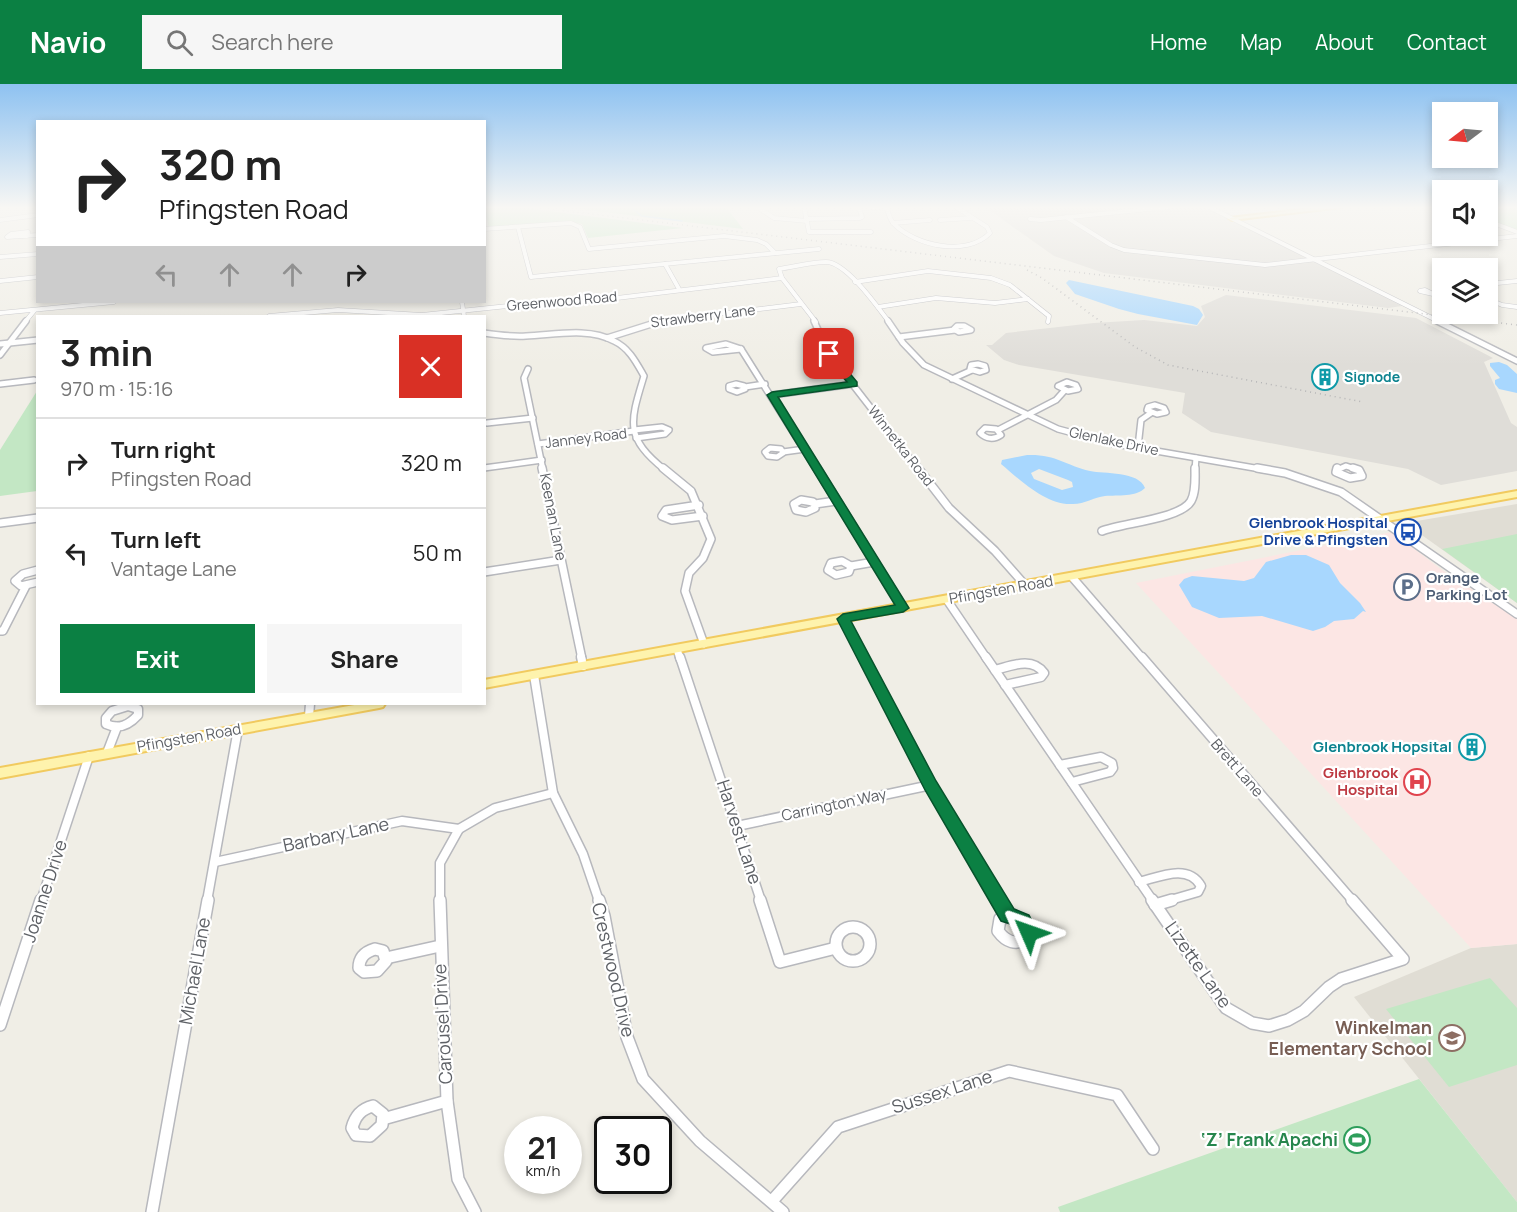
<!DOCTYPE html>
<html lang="en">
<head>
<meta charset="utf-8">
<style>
  :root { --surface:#fff; --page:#f6f6f6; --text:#222; --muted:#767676; --line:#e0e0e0; --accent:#0b8043 }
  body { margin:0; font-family:Manrope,sans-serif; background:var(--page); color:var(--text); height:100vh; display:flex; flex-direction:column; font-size:22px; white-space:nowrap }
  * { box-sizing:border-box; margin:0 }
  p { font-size:20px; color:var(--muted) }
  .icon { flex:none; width:33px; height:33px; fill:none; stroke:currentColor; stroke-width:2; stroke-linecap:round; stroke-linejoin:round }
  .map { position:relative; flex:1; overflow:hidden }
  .drawer { position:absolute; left:36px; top:231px; width:450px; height:390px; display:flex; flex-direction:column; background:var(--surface); border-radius:0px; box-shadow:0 3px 9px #0003 }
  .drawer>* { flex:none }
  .hud { position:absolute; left:36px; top:36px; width:450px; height:183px; border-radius:0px; box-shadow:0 3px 9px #0003; background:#fff; color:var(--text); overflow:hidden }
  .needle { width:39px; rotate:254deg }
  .fabs { position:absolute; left:1432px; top:18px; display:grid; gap:12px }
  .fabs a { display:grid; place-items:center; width:66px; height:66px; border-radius:0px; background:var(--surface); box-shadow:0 3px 9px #0003; font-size:30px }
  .speed { position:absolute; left:504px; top:1032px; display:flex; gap:12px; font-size:30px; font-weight:700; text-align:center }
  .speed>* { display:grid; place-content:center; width:78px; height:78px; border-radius:50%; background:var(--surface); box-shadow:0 3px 9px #0003; line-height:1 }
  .speed small { font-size:15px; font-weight:400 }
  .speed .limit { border:3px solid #111; border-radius:9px; background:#fff; color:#111 }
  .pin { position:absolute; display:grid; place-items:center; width:51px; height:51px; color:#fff; margin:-26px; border-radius:12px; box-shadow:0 3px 9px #0006 }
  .me { position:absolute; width:66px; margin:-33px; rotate:313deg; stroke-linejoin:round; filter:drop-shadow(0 0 4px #0008) }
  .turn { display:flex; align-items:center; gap:21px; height:126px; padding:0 24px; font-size:27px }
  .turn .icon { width:78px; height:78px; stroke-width:2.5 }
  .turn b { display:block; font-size:42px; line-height:51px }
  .lanes { display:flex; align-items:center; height:57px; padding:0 24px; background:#0003; justify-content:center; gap:30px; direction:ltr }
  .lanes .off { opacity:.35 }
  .round { display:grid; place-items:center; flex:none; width:63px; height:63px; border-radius:0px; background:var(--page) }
  .headline { display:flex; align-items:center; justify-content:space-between; height:102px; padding:0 24px }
  h1 { font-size:36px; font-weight:700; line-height:45px }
  .cta { display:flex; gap:12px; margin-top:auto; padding:12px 24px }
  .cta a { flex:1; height:69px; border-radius:0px; background:var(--accent); color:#fff; font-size:24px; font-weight:700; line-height:69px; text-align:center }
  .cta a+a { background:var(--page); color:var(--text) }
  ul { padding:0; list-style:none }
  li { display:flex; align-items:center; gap:18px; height:90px; padding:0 24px; border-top:2px solid var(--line) }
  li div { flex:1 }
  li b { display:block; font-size:22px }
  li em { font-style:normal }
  header { display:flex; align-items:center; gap:36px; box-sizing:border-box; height:84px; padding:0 30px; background:var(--accent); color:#fff }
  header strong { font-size:28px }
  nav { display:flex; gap:33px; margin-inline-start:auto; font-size:21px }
  .search { width:420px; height:54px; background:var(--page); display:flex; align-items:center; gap:15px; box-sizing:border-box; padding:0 21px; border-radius:0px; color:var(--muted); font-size:22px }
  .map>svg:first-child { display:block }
</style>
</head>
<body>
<header>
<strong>Navio</strong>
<div class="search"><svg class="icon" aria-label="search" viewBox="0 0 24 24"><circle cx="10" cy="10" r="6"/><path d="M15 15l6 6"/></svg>Search here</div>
<nav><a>Home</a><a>Map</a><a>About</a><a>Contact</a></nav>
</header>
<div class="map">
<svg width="1517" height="1128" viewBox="0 0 1517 1128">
  <rect width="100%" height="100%" fill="#f0eee6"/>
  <g fill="#dfddd8">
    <polygon points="985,123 1207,123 1402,222 1388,224 1104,189 1054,172"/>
    <polygon points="1226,211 1416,234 1493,274 1484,278 1511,339 1517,343 1517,387 1441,401 1408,385 1211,348 1182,329 1185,309 1019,281 1004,276 986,261 992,261 1006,249 1094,239 1144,236 1197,242 1205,233 1201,222"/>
  </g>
  <g fill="#e0ddd4">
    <polygon points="1517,420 1517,519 1405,439"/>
    <polygon points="1517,860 1517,1118 1354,913 1471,864"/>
  </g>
  <polygon fill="#fce6e4" points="1392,448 1442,486 1517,535 1517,860 1471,864 1136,499"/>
  <g fill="#c3e7c4">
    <polygon points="484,123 517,123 683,144 588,154 582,140 569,137 489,144"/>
    <polygon points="563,123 726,123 743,145"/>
    <polygon points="1517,123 1517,147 1488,136 1488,127"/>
    <polygon points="37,307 37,407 0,412 0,366"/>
    <polygon points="1517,450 1517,519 1442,465"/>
    <polygon points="1490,894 1517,924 1517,981 1449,1003 1386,925"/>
    <polygon points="1419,995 1517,1118 1517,1128 1060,1128 1058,1123"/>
  </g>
  <g fill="#a8d7fe" fill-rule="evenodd">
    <polygon points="1069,196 1193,222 1199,225 1203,231 1197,241 1138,230 1119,225 1075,210 1066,199"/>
    <polygon points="1499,278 1507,281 1517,290 1517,309 1499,305 1495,300 1495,296 1500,294 1490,282 1490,279"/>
    <path d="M1027,371C1056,370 1065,381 1090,387C1104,390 1139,387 1145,404C1136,413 1118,411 1105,412C1094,413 1085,420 1073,420C1047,422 1020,396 1001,380L1002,376ZM1039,385L1068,396L1072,398L1073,403L1062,406L1034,395L1031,389Z"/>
    <polygon points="1291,471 1306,471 1329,481 1340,499 1360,519 1366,528 1363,527 1354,535 1334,537 1325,543 1313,547 1262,532 1219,534 1192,523 1179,501 1184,495 1192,492 1244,497 1254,494 1266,478"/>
  </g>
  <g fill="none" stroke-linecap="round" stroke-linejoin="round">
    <polyline stroke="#a8d7fe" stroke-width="1.5" points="630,123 642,132 682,137"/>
    <defs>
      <g id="minor-far4">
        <polyline points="757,123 774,134 807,137"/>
        <polyline points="804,123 809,148 871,148"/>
        <polyline points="869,123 880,123"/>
        <path d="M886,123C889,129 889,135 894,140C916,162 966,173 990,149L987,143L956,123"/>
        <polyline points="1209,123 1440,238"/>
        <polyline points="1066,133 1111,161 1124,166 1265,181 1517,152"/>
        <polyline points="806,135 860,134 862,133 859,123"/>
        <polyline points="1030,135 1041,136 1168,123"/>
        <polyline points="0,136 38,131"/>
        <polyline points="940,136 971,134"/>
        <polyline points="1488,137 1517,148"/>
        <polyline points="893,139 930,136"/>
        <polyline points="518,143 531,193 819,165"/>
        <polyline points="484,145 571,139 580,143 589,165 724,152 757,156 766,160 775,169"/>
        <polyline points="27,152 28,148 11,150 7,153 38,151"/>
        <polyline points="0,173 38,170"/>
        <polyline points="665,180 679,205"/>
        <polyline points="0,197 38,193"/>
        <polyline points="855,198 928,187 991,194 1010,201 1049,232 1048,238"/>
        <polyline points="1488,200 1517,197"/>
        <polygon points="1425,206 1433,210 1420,207"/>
        <polyline points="1488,215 1502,221 1517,223"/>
        <polyline points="462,218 464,232"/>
        <polyline points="878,223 936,214 995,219 1028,215"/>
        <polyline points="0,229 114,218"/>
        <polyline points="269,232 338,226 422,231 526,220 592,217 782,194"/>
        <polyline points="25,238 34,227"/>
        <polyline points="651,238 801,220"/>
        <path d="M816,238L782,194L779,185C794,183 811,178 826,178C846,178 877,222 889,238"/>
      </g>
      <g id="minor-far3">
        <polyline points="814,237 829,270 919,386"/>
        <polyline points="888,237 903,259 924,281 1058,345 1110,359 1266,386"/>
        <polyline points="1437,237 1517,277"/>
        <polygon points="957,242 964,242 971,246 959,248 954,245"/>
        <path d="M484,249C498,251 512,253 526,252C554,251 588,243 614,257C629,264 636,278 644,292C630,338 624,353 665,386"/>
        <polyline points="899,253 955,246"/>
        <polyline points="607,254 661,237"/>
        <polyline points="0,260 38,256"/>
        <polygon points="726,260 741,265 713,268 706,264"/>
        <polyline points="741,265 817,386"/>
        <polyline points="0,271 26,237"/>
        <polygon points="978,280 985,282 986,286 980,288 970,285 971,281"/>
        <polyline points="528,285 524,294 543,386"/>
        <polyline points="952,295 972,286"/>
        <polygon points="1067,298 1076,301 1078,305 1068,307 1058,302"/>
        <polyline points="0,300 34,296"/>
        <polygon points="736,300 744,302 745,305 737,308 729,305 729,302"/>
        <polyline points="745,303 765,300"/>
        <polyline points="772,311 853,300"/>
        <polygon points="1155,321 1164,324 1166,328 1157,330 1147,326 1148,323"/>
        <polyline points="487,339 533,334"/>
        <path d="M985,344L996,345L1001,351C994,356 986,355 980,349Z"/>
        <polyline points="634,346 662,343 669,346 665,350 636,354"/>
        <polyline points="998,346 1056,316 1065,306"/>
        <polyline points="538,360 634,347"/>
        <polyline points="1138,363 1141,336 1151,329"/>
        <polygon points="770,364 781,365 783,369 777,373 768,372 765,368"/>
        <polyline points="783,368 805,365"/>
        <polyline points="484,384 542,376"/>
        <polyline points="1195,386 1196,374"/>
        <polyline points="1337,386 1346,382 1358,386"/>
      </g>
      <g id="minor-far2">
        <polyline points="542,384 582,575"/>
        <polyline points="663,384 691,407 711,455 703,474 689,489 685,507 704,560"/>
        <polyline points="817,384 903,524"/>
        <polyline points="918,384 949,424 995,467 1025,501"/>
        <polyline points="1257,384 1285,389 1341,408 1517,530"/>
        <polyline points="1337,384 1336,388 1350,394 1362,392 1359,386 1353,384"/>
        <polygon points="801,416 813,418 815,424 806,428 796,426 794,420"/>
        <polyline points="815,420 836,417"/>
        <polyline points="699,421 666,426 662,432 672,436 703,432"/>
        <polyline points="0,439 38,434"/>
        <path d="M1102,447C1122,439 1181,435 1191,417C1196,408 1195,395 1195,384"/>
        <polygon points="842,477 851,482 849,488 836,491 828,486 831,479"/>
        <polyline points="851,482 874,478"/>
        <polyline points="38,486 23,490 15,497 21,502 38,498"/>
        <polyline points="484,488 561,476"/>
        <polyline points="1072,493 1143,575"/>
        <polyline points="947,516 987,575"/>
        <polyline points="843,535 864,575"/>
        <polyline points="0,547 3,547 26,502"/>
        <polyline points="677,565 680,575"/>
      </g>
      <g id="minor-far1">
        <polyline points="581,573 583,582"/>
        <polyline points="680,573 761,817"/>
        <polyline points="863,573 931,701 1000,817"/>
        <polyline points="986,573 1153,817"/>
        <polyline points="1142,573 1353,817"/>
        <path d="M995,586C1011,582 1032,572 1044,589L1041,593L1005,601"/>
        <polyline points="534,591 553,709 583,770 599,817"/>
        <path d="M128,622L138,625V631C129,641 119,646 106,640V634L112,627Z"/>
        <polyline points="309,632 310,620"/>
        <polyline points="107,669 117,643"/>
        <polyline points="1060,681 1101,673 1112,679 1113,684 1110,688 1072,698"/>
        <polyline points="737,742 931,701"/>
        <polyline points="215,778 402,737 459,745"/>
        <path d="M1139,798C1159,793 1188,779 1201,802L1198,808L1167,817"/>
        <polyline points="41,817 89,672"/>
        <polyline points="207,817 238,645"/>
        <polyline points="440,817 440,779 459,745 495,724 553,709"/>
      </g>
      <g id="minor">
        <polyline points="440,816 447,1017 458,1095 475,1128"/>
        <polyline points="599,816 604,832 627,953 643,995 700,1057 783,1128"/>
        <polyline points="760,816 780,878 836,864"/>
        <polyline points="999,816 1008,831"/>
        <polyline points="1152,816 1226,924 1252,939 1269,942 1288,936 1304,927 1329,903 1341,895 1403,875 1352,816"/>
        <polyline points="1155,821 1172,816"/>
        <path d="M1013,831C1023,836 1030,842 1028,854C1016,862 1006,858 998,847L1000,835Z"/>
        <circle cx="853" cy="860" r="17"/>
        <path d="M375,865L383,867L386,877L377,887L364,888L359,884C359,873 365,868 375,865Z"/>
        <polyline points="386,874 440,862"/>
        <polyline points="0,941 41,816"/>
        <path d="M373,1022L383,1030L382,1041L370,1052L356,1051L352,1044C355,1032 361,1025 373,1022Z"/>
        <polyline points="383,1035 447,1017"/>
        <polyline points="772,1117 838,1043 1009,987 1117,1011 1153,1065"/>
        <polyline points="152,1128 208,816"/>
      </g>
      <g id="major">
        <polygon points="1325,123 1342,123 1232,136 1229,134"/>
        <polygon points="1517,407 1517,413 484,604 484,596"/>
        <polygon points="360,620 385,620 383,623 379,624 0,694 0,684"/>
      </g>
    </defs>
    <use href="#minor-far4" stroke="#b7b8bd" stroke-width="5"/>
    <use href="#minor-far3" stroke="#b7b8bd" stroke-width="8"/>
    <use href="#minor-far2" stroke="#b7b8bd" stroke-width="10"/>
    <use href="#minor-far1" stroke="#b7b8bd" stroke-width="11"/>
    <use href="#minor" stroke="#b7b8bd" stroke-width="14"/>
    <use href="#major" stroke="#f1ca5f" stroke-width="4"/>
    <use href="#minor-far4" stroke="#fff" stroke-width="4"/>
    <use href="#minor-far3" stroke="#fff" stroke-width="5"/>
    <use href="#minor-far2" stroke="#fff" stroke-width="7"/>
    <use href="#minor-far1" stroke="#fff" stroke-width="8"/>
    <use href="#minor" stroke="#fff" stroke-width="11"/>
    <use href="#major" fill="#fef3ad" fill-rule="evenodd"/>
    <g stroke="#b5b5b6" stroke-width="1.5" stroke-dasharray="1 4" stroke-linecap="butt">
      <polyline points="533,123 1517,241"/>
      <polyline points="1027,186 1042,194 1135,263 1168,281 1363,318"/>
    </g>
  </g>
  <linearGradient id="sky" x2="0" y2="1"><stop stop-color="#8ec2f1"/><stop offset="0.44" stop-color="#f8f7f4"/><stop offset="1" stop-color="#f8f7f4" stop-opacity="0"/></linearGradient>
  <rect width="1517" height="281" fill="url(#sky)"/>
  <polygon fill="#0b8043" stroke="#07532c" stroke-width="1.5" points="826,268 832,268 857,298 857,302 778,313 909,524 903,528 851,537 936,697 1014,825 1029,831 1038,849 1035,855 1029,858 1022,855 1017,842 1001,837 925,706 837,535 843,530 895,521 767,311 772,308 847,298 826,272"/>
  <defs>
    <symbol id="building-ring" viewBox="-11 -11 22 22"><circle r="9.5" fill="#fff" stroke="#0f9aa8" stroke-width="1.5"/><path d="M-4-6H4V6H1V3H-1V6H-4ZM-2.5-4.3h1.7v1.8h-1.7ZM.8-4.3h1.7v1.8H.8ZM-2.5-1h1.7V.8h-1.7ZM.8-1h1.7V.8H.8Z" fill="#0f9aa8"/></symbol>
    <symbol id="bus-ring" viewBox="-11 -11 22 22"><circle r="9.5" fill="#fff" stroke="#1a4fb4" stroke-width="1.5"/><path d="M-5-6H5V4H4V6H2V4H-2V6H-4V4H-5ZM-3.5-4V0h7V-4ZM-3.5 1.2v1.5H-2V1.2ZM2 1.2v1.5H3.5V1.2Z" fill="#1a4fb4"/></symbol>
    <symbol id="parking-ring" viewBox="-11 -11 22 22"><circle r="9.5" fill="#fff" stroke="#5c6f8a" stroke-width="1.5"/><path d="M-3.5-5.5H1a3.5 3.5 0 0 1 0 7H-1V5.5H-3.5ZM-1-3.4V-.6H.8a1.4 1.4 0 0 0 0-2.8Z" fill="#5c6f8a"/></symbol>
    <symbol id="hospital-ring" viewBox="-11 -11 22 22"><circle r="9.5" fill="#fff" stroke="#e0444e" stroke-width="1.5"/><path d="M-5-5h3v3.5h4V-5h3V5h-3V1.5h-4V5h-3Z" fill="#e0444e"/></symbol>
    <symbol id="school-ring" viewBox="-11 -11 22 22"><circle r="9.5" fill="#fff" stroke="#8d6e63" stroke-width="1.5"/><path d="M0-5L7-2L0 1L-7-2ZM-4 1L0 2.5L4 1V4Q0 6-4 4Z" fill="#8d6e63"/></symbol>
    <symbol id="stadium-ring" viewBox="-11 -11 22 22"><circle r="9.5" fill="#fff" stroke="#2e9e5b" stroke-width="1.5"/><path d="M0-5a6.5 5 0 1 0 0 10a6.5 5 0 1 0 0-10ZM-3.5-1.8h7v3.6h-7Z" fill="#2e9e5b"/></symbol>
  </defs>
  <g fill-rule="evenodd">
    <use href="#building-ring" x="1310" y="278" width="30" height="30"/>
    <use href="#bus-ring" x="1393" y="433" width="30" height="30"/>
    <use href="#parking-ring" x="1392" y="488" width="30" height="30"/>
    <use href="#building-ring" x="1457" y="648" width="30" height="30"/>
    <use href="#hospital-ring" x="1402" y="683" width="30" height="30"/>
    <use href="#school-ring" x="1437" y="939" width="30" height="30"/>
    <use href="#stadium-ring" x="1342" y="1041" width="30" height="30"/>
  </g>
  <g text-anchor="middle" stroke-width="4.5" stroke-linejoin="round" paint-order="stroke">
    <g font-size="14" fill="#5e6166" stroke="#fff">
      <text transform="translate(562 217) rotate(-5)" y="5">Greenwood Road</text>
      <text transform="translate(703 232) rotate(-7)" y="5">Strawberry Lane</text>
      <text transform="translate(586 354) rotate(-7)" y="5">Janney Road</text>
      <text transform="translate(1114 357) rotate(12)" y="5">Glenlake Drive</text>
      <text transform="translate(901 362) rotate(52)" y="5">Winnetka Road</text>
    </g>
    <g font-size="14" font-weight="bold" fill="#0d838f" stroke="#fff" text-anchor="start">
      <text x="1344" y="298">Signode</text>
    </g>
    <g font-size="15" fill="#5e6166" stroke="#fff">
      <text transform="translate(553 433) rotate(79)" y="5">Keenan Lane</text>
      <text transform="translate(1001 506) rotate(-10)" y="5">Pfingsten Road</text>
      <text transform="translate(189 654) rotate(-10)" y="5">Pfingsten Road</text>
      <text transform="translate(1237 684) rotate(49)" y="5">Brett Lane</text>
      <text transform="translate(834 721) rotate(-12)" y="5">Carrington Way</text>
    </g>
    <g font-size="15" font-weight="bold" fill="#164399" stroke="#fff" text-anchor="end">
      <text x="1388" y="444">Glenbrook Hospital<tspan x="1388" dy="17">Drive &amp; Pfingsten</tspan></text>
    </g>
    <g font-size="15" font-weight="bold" fill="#4e5e75" stroke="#fff" text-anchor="start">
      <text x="1426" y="499">Orange<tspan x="1426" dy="17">Parking Lot</tspan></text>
    </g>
    <g font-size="15" font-weight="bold" fill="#0d838f" stroke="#fff" text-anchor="end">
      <text x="1452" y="668">Glenbrook Hopsital</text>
    </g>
    <g font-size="15" font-weight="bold" fill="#be3a42" stroke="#fff" text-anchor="end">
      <text x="1398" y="694">Glenbrook<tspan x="1398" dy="17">Hospital</tspan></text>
    </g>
    <g font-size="18" fill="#5e6166" stroke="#fff">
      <text transform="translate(739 748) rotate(72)" y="6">Harvest Lane</text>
      <text transform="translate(336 751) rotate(-12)" y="6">Barbary Lane</text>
      <text transform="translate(45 807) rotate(-72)" y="6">Joanne Drive</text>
      <text transform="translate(1198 881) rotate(55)" y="6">Lizette Lane</text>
      <text transform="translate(613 886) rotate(77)" y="6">Crestwood Drive</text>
      <text transform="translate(195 887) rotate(-80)" y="6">Michael Lane</text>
      <text transform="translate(443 940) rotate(-93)" y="6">Carousel Drive</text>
      <text transform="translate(942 1008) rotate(-18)" y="6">Sussex Lane</text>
    </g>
    <g font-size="18" font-weight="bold" fill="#785e54" stroke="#fff" text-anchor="end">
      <text x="1432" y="950">Winkelman<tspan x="1432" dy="21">Elementary School</tspan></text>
    </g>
    <g font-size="18" font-weight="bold" fill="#27864d" stroke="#fff" text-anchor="end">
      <text x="1338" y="1062">‘Z’ Frank Apachi</text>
    </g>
  </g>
</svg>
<div class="fabs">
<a><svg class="needle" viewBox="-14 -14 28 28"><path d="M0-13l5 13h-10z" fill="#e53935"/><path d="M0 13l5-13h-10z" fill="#767676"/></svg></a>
<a><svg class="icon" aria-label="sound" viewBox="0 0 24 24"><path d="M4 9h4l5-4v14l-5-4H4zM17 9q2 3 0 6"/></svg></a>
<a><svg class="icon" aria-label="layers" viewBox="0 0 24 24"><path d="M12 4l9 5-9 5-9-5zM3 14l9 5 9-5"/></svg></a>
</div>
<div class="speed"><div>21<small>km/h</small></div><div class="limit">30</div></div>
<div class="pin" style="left:829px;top:270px;background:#d93025"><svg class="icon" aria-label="arrive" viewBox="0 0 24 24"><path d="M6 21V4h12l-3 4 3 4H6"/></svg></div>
<svg class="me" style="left:1029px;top:849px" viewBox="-20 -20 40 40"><path d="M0-17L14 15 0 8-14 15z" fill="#0b8043" stroke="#fff" stroke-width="4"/></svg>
<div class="hud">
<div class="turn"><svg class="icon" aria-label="right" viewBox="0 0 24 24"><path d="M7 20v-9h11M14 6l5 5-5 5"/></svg><div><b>320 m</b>Pfingsten Road</div></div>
<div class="lanes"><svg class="icon off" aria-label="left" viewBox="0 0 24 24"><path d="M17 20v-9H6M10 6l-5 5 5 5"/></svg><svg class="icon off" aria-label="ahead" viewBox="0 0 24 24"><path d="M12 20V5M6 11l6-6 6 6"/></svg><svg class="icon off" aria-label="ahead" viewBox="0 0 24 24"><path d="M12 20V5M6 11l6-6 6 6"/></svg><svg class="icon" aria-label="right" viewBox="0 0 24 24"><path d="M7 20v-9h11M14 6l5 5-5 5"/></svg></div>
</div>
<section class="drawer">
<div class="headline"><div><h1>3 min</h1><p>970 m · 15:16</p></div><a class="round" style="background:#d93025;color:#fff"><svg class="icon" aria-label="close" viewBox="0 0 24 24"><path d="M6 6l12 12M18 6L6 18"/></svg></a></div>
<ul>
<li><svg class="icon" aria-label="right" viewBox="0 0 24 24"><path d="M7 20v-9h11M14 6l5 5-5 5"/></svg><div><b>Turn right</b><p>Pfingsten Road</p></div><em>320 m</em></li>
<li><svg class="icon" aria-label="left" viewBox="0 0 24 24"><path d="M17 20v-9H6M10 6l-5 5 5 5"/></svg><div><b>Turn left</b><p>Vantage Lane</p></div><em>50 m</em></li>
</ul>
<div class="cta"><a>Exit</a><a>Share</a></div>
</section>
</div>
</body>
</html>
